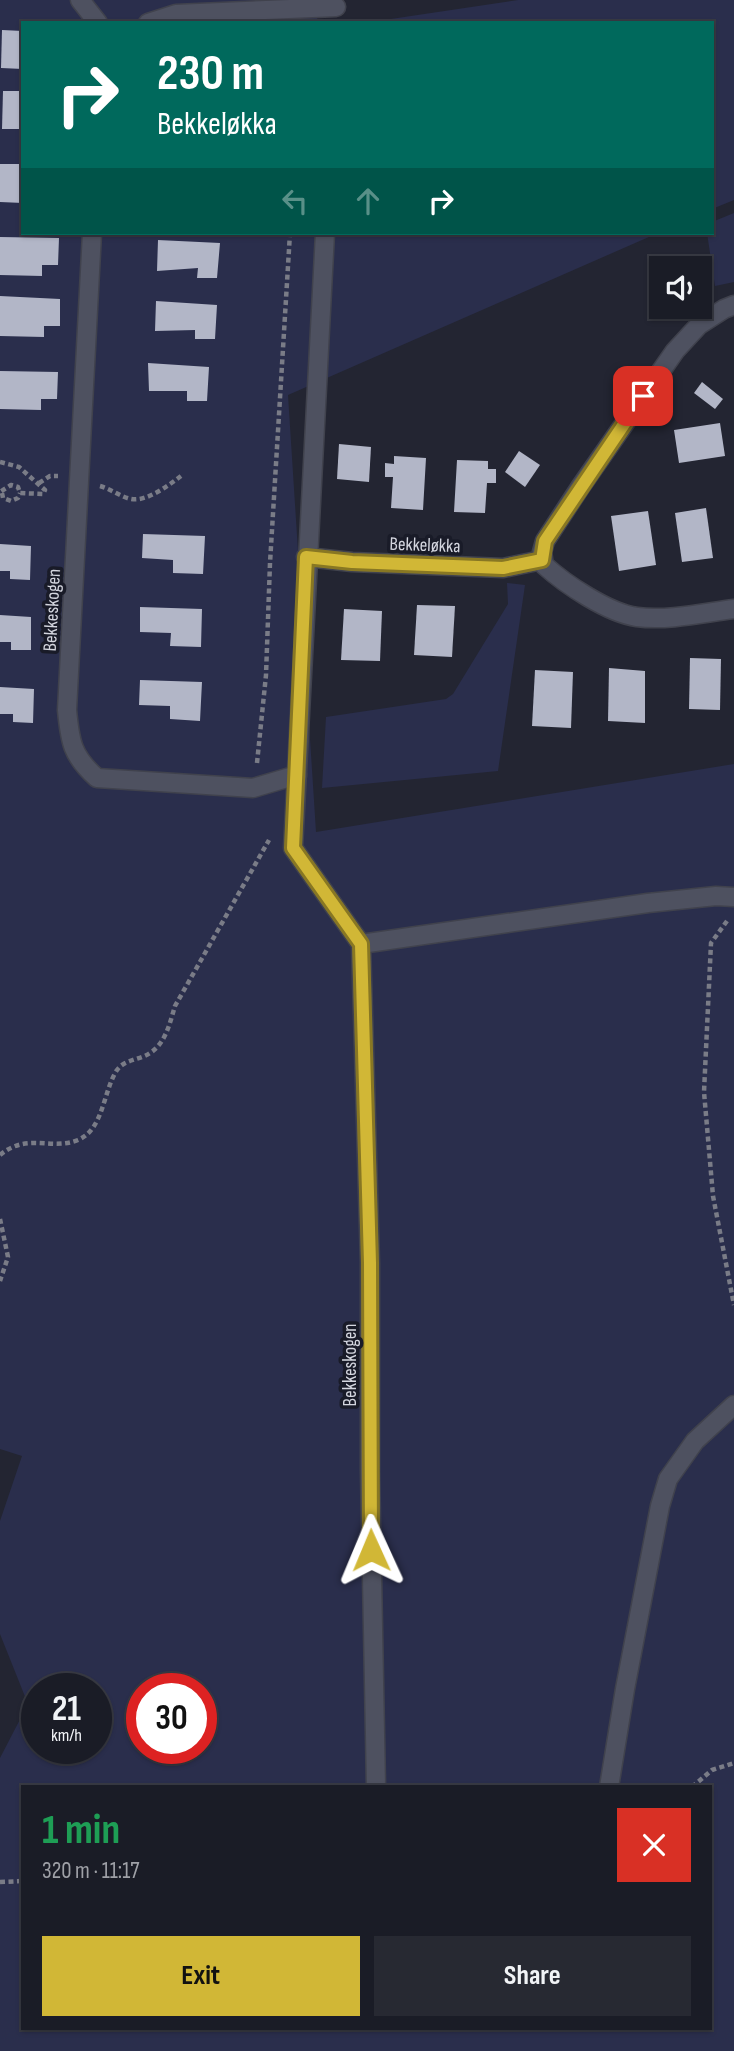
<!DOCTYPE html>
<html lang="en">
<head>
<meta charset="utf-8">
<style>
  :root { --surface:#1a1c26; --page:#272932; --text:#f1f3f6; --muted:#9fa1a7; --line:#383a43; --accent:#d1b736 }
  body { margin:0; font-family:"Sofia Sans Condensed",sans-serif; background:var(--page); color:var(--text); height:100vh; display:flex; flex-direction:column; font-size:26px; white-space:nowrap }
  * { box-sizing:border-box; margin:0 }
  p { font-size:23px; color:var(--muted) }
  .icon { flex:none; width:38px; height:38px; fill:none; stroke:currentColor; stroke-width:2; stroke-linecap:round; stroke-linejoin:round }
  .map { position:relative; flex:1; overflow:hidden }
  .sheet { position:absolute; left:21px; top:1785px; width:691px; height:245px; display:flex; flex-direction:column; background:var(--surface); border-radius:0px; box-shadow:0 2px 5px #0004,0 0 0 2px var(--line) }
  .sheet>* { flex:none }
  .top-card { position:absolute; left:21px; top:21px; width:693px; height:214px; border-radius:0px; box-shadow:0 2px 5px #0004,0 0 0 2px var(--line); background:#00695c; color:#fff; overflow:hidden }
  .controls { position:absolute; left:649px; top:256px; display:grid; gap:14px }
  .controls a { display:grid; place-items:center; width:63px; height:63px; border-radius:0px; background:var(--surface); box-shadow:0 2px 5px #0004,0 0 0 2px var(--line); font-size:35px }
  .speed { position:absolute; left:21px; top:1673px; display:flex; gap:14px; font-size:35px; font-weight:700; text-align:center }
  .speed>* { display:grid; place-content:center; width:91px; height:91px; border-radius:50%; background:var(--surface); box-shadow:0 2px 5px #0004,0 0 0 2px var(--line); line-height:1 }
  .speed small { font-size:18px; font-weight:400 }
  .speed .limit { border:10px solid #d22; background:#fff; color:#111 }
  .pin { position:absolute; display:grid; place-items:center; width:60px; height:60px; color:#fff; margin:-30px; border-radius:14px; box-shadow:0 4px 10px #0006 }
  .me { position:absolute; width:77px; margin:-38px; rotate:359deg; stroke-linejoin:round; filter:drop-shadow(0 0 5px #0008) }
  .turn { display:flex; align-items:center; gap:24px; height:147px; padding:0 21px; font-size:32px }
  .turn .icon { width:91px; height:91px; stroke-width:2.5 }
  .turn b { display:block; font-size:49px; line-height:60px }
  .lanes { display:flex; align-items:center; height:66px; padding:0 21px; background:#0003; justify-content:center; gap:35px; direction:ltr }
  .lanes .off { opacity:.35 }
  .round { display:grid; place-items:center; flex:none; width:74px; height:74px; border-radius:0px; background:var(--page) }
  .summary { display:flex; align-items:center; justify-content:space-between; height:119px; padding:0 21px }
  h1 { font-size:42px; font-weight:700; line-height:52px; color:#1e9e55 }
  .action { display:flex; gap:14px; margin-top:auto; padding:14px 21px }
  .action a { flex:1; height:80px; border-radius:0px; background:var(--accent); color:#111; font-size:28px; font-weight:700; line-height:80px; text-align:center }
  .action a+a { background:var(--page); color:var(--text) }
  .map>svg:first-child { display:block }
</style>
</head>
<body>
<div class="map">
<svg width="734" height="2051" viewBox="0 0 734 2051">
  <rect width="100%" height="100%" fill="#232532"/>
  <g fill="#2a2e4c" fill-rule="evenodd">
    <path d="M0,0H318L317,23H23V233H658L288,395L316,832L734,764V2051H0V1758L28,1704L0,1634V1521L22,1456L0,1449ZM37,1689H96V1748H37ZM142,1689H201V1748H142ZM23,1787H710V2028H23Z"/>
    <polygon points="518,0 734,0 734,200 712,209 712,23 364,23"/>
    <polygon points="734,213 734,282 715,286 707,233 712,233 712,222"/>
    <polygon points="507,583 525,585 498,771 322,788 326,717 446,699 453,694 508,604"/>
  </g>
  <g fill="#b2b6c7">
    <polygon points="2,30 23,31 23,69 1,68"/>
    <polygon points="3,91 23,91 23,129 2,129"/>
    <polygon points="0,164 23,164 23,203 0,202"/>
    <polygon points="0,237 59,238 58,265 42,265 42,276 0,275"/>
    <polygon points="158,240 220,243 217,278 197,278 198,268 157,271"/>
    <polygon points="0,296 60,299 60,326 44,326 44,337 0,336"/>
    <polygon points="156,301 217,305 215,339 195,339 195,330 155,331"/>
    <polygon points="148,363 209,367 207,401 187,401 187,391 149,391"/>
    <polygon points="0,371 58,372 57,399 41,399 41,410 0,409"/>
    <polygon points="702,382 723,399 715,409 694,393"/>
    <polygon points="720,423 725,456 679,463 674,430"/>
    <polygon points="339,444 371,447 369,482 337,479"/>
    <polygon points="519,451 540,465 525,487 505,472"/>
    <polygon points="394,456 426,458 423,510 391,508 393,477 385,477 385,463 394,464"/>
    <polygon points="457,460 488,461 488,469 496,469 496,483 487,483 485,513 454,512"/>
    <polygon points="706,508 713,558 682,562 675,513"/>
    <polygon points="648,511 656,565 619,571 611,516"/>
    <polygon points="143,534 205,536 203,574 173,573 173,560 142,558"/>
    <polygon points="0,544 31,546 30,580 10,579 10,571 0,571"/>
    <polygon points="417,605 455,606 452,657 414,655"/>
    <polygon points="140,607 202,609 201,647 170,646 171,633 140,632"/>
    <polygon points="344,609 382,611 380,661 341,660"/>
    <polygon points="0,615 31,617 31,650 11,650 11,642 0,642"/>
    <polygon points="690,658 721,659 720,710 689,709"/>
    <polygon points="609,668 645,671 645,723 608,721"/>
    <polygon points="535,670 573,672 571,728 532,726"/>
    <polygon points="140,680 202,682 200,721 170,719 170,706 139,705"/>
    <polygon points="0,687 34,689 33,723 13,722 13,714 0,714"/>
  </g>
  <g fill="none" stroke-linecap="round" stroke-linejoin="round">
    <defs>
      <g id="minor">
        <polyline points="80,0 98,23"/>
        <polyline points="148,23 176,14 336,7"/>
        <path d="M92,233L67,710C70,742 72,756 97,778L253,788L297,775"/>
        <polyline points="325,233 293,848 361,944 370,1263 370,1471 376,1787"/>
        <path d="M734,305L724,309L699,325L675,351L581,486L545,541L542,552L544,565C565,584 608,613 637,617C668,621 703,613 734,609"/>
        <polyline points="306,557 352,562 503,568 542,560"/>
        <polyline points="361,944 648,903 716,896 734,897"/>
        <polyline points="609,1787 625,1689 660,1506 668,1479 695,1441 734,1405"/>
      </g>
    </defs>
    <use href="#minor" stroke="#40424d" stroke-width="21"/>
    <g stroke="#7a7c87" stroke-width="4.5" stroke-dasharray="5 3.5" stroke-linecap="butt">
      <polyline points="0,462 19,467 45,490 43,494 20,493 18,487 11,485 0,492"/>
      <polyline points="39,483 50,476 58,476"/>
      <path d="M100,486C111,489 121,497 131,499C147,502 169,485 181,476"/>
      <polyline points="2,493 3,498 11,501 18,498 20,493"/>
      <polyline points="257,763 266,675 270,563 290,233"/>
      <polyline points="727,921 711,943 704,1092 713,1196 734,1305"/>
      <path d="M0,1155C28,1132 51,1151 78,1140C104,1129 103,1091 117,1070C125,1059 140,1060 150,1053C166,1043 170,1022 175,1006L269,840"/>
      <polyline points="0,1219 8,1257 0,1281"/>
      <polyline points="692,1787 712,1770 734,1763"/>
      <polyline points="0,1882 23,1881"/>
    </g>
    <use href="#minor" stroke="#4e5160" stroke-width="18"/>
  </g>
  <g fill="none" stroke-linecap="round" stroke-linejoin="round">
    <defs>
      <polyline id="route" points="371,1550 370,1263 361,944 293,848 306,557 352,562 503,568 542,560 545,541 643,396"/>
    </defs>
    <use href="#route" stroke="#887723" stroke-width="18"/>
    <use href="#route" stroke="#d1b736" stroke-width="12"/>
  </g>
  <g text-anchor="middle" stroke-width="7" stroke-linejoin="round" paint-order="stroke">
    <g font-size="19" fill="#d4d6df" stroke="#191b28">
      <text transform="translate(425 544) rotate(2)" y="7">Bekkeløkka</text>
      <text transform="translate(51 610) rotate(-87)" y="7">Bekkeskogen</text>
      <text transform="translate(349 1365) rotate(-90)" y="7">Bekkeskogen</text>
    </g>
  </g>
</svg>
<div class="controls">
<a><svg class="icon" aria-label="sound" viewBox="0 0 24 24"><path d="M4 9h4l5-4v14l-5-4H4zM17 9q2 3 0 6"/></svg></a>
</div>
<div class="speed"><div>21<small>km/h</small></div><div class="limit">30</div></div>
<div class="pin" style="left:643px;top:396px;background:#d93025"><svg class="icon" aria-label="arrive" viewBox="0 0 24 24"><path d="M6 21V4h12l-3 4 3 4H6"/></svg></div>
<svg class="me" style="left:371px;top:1550px" viewBox="-20 -20 40 40"><path d="M0-17L14 15 0 8-14 15z" fill="#d1b736" stroke="#fff" stroke-width="4"/></svg>
<div class="top-card">
<div class="turn"><svg class="icon" aria-label="right" viewBox="0 0 24 24"><path d="M7 20v-9h11M14 6l5 5-5 5"/></svg><div><b>230 m</b>Bekkeløkka</div></div>
<div class="lanes"><svg class="icon off" aria-label="left" viewBox="0 0 24 24"><path d="M17 20v-9H6M10 6l-5 5 5 5"/></svg><svg class="icon off" aria-label="ahead" viewBox="0 0 24 24"><path d="M12 20V5M6 11l6-6 6 6"/></svg><svg class="icon" aria-label="right" viewBox="0 0 24 24"><path d="M7 20v-9h11M14 6l5 5-5 5"/></svg></div>
</div>
<section class="sheet">
<div class="summary"><div><h1>1 min</h1><p>320 m · 11:17</p></div><a class="round" style="background:#d93025;color:#fff"><svg class="icon" aria-label="close" viewBox="0 0 24 24"><path d="M6 6l12 12M18 6L6 18"/></svg></a></div>
<div class="action"><a>Exit</a><a>Share</a></div>
</section>
</div>
</body>
</html>
